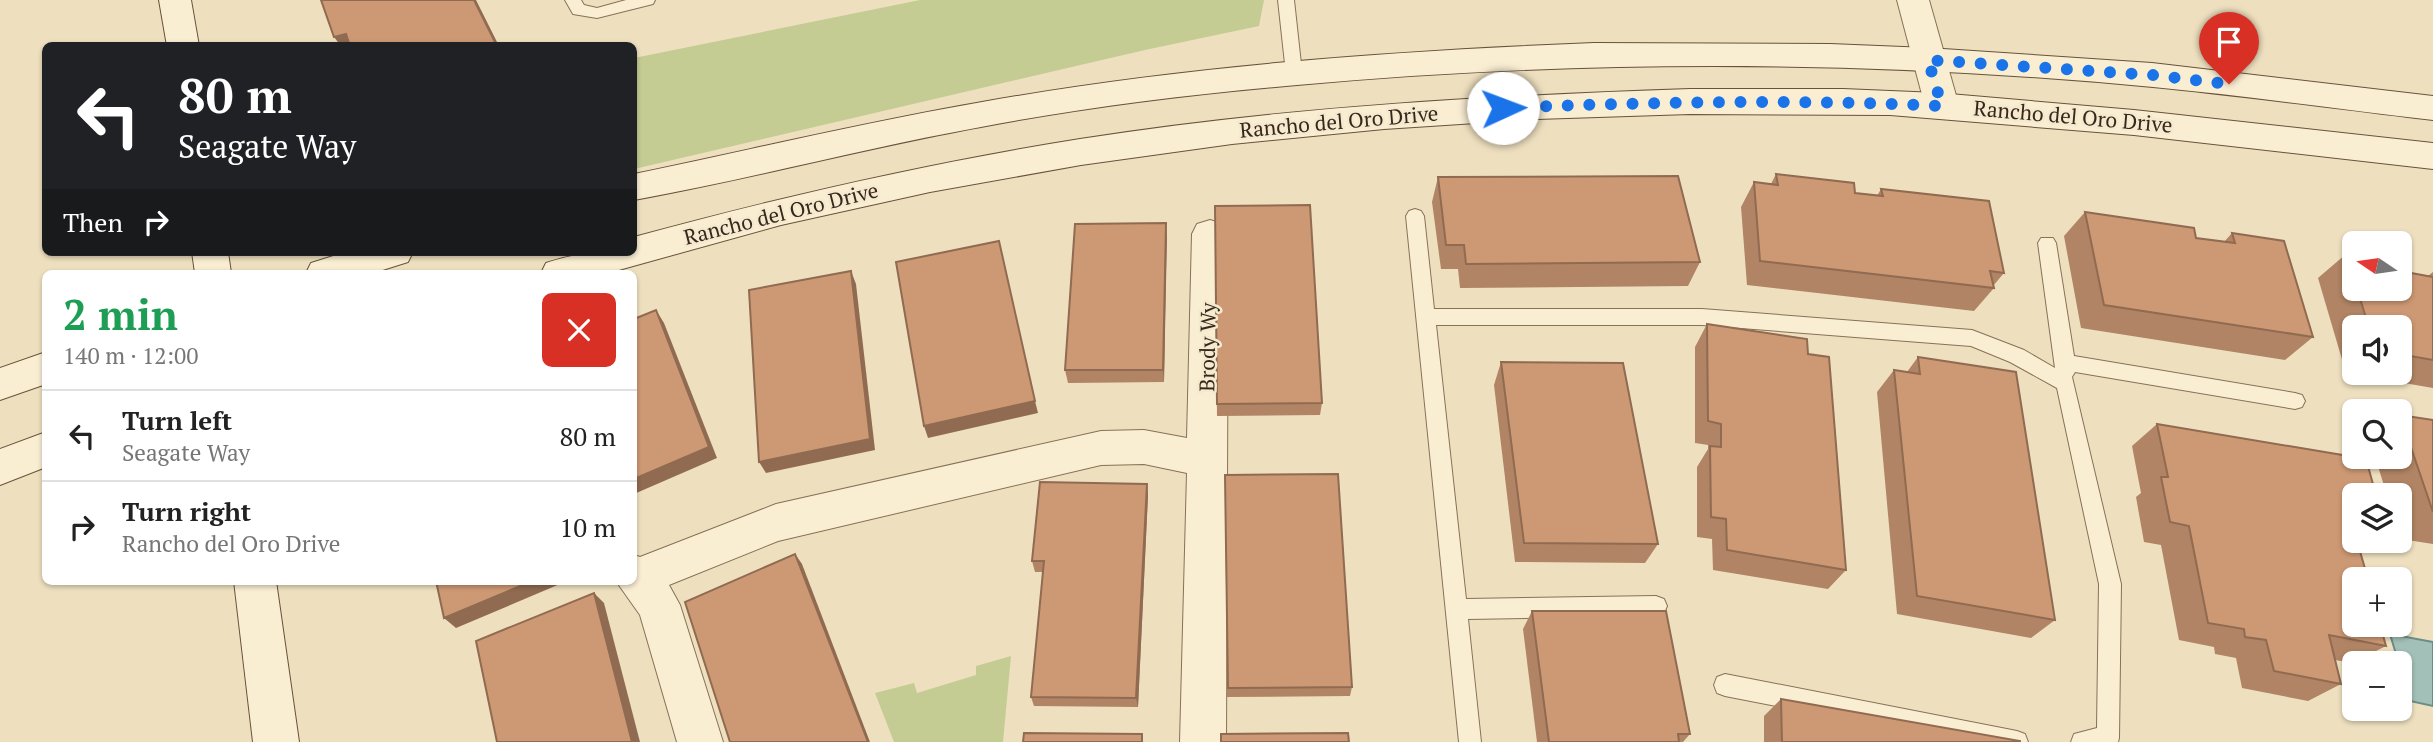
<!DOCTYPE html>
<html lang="en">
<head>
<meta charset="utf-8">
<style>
  :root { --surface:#fff; --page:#f6f6f6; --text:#222; --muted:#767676; --line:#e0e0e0 }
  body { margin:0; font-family:"PT Serif",serif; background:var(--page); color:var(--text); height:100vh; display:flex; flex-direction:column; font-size:26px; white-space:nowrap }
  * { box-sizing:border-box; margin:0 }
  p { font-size:23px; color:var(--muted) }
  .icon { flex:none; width:38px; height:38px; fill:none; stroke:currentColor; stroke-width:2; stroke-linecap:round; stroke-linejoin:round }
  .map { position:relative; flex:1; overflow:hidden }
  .panel { position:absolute; left:42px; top:270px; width:595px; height:315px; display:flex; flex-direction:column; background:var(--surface); border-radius:10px; box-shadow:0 2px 5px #0004 }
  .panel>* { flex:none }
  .banner { position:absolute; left:42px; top:42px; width:595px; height:214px; border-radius:10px; box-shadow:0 2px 5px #0004; background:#202124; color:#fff; overflow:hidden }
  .needle { width:46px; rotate:283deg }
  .controls { position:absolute; left:2342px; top:231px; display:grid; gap:14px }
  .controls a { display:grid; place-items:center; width:70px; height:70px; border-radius:10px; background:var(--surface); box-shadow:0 2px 5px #0004; font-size:35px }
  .pin { position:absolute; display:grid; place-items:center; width:60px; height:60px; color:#fff; margin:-72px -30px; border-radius:50% 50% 50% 0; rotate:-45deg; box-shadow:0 0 7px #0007 }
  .pin .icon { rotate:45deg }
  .me { position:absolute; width:77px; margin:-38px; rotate:88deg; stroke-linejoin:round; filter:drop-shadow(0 0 5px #0008) }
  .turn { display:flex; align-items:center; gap:24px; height:147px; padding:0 21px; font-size:32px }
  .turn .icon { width:91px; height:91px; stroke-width:2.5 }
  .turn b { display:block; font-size:49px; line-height:60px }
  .then { display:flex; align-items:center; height:66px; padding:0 21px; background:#0003; gap:14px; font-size:26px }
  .round { display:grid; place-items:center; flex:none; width:74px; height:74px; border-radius:10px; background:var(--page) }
  .head { display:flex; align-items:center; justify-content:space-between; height:119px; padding:0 21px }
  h1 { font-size:42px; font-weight:700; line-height:52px; color:#1e9e55 }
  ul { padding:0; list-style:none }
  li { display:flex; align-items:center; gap:21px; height:91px; padding:0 21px; border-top:2px solid var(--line) }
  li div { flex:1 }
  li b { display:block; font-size:26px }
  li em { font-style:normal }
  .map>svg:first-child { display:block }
</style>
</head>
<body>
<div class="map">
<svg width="2433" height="742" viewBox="0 0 2433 742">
  <rect width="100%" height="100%" fill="#eee0bf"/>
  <g fill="#c5cc93">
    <polygon points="920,0 1264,0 1259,26 1145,50 634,169 634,58"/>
    <polygon points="1011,656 1003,742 894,742 875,693 914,683 917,693 976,675 976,666"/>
  </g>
  <polygon fill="#a2c0b7" stroke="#6a8d85" stroke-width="2" points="2390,634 2433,642 2433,706 2410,701"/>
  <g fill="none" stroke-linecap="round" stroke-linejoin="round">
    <defs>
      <g id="lane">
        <polygon points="565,0 581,0 584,5 597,8 626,0 655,0 653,4 597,18 573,14"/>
        <polygon points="1278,0 1294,0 1302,73 1294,79 1286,73"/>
        <polygon points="1415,209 1421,211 1424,216 1434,309 1702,309 1972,330 2024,350 2055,368 2038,243 2041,238 2053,238 2056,243 2074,356 2295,393 2302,395 2305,401 2302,407 2295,409 2075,372 2072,377 2121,584 2119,738 2118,742 2071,742 2074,734 2097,728 2099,584 2057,388 2010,362 1971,346 1702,325 1436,325 1466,599 1656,596 1664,599 1667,606 1664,613 1656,616 1468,619 1481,742 1459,742 1406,216 1409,211"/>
        <polygon points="1725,674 2017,731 2025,734 2028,742 1960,742 1725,696 1717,693 1714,685 1717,677"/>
      </g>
      <g id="street">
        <polygon points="1897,0 1929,0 1959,106 1954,115 1942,118 1930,115 1925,106"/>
        <polygon points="1210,220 1223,224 1228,234 1226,742 1180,742 1187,473 1144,464 1101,465 778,541 669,585 680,605 723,742 677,742 640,615 616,581 634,581 634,555 640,557 776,504 1101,431 1144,430 1187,438 1192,234 1197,224"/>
      </g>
      <g id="secondary">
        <polygon points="159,0 191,0 199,46 167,46"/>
        <path d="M1594,43L1830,44L1928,48L2152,63L2433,96V120C2340,109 2246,96 2153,87C1869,60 1581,59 1297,85C1192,94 1085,107 981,127C865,148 750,179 634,200V174C750,150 866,122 982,102C1184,66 1390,51 1594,43Z"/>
        <path d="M1690,89H1843L1938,93L2134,110L2433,143V169L2134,135L1890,115L1690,114L1537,119L1384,129L1232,144L1081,165L930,192L781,225L608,273H541L546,263C579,252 599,252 634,252V237C781,197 929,163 1080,139C1282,107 1486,96 1690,89Z"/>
        <polygon points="192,252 228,252 231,273 195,273"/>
        <polygon points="346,252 413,252 408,262 373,273 306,273 311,263"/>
        <polygon points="46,352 46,384 0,400 0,368"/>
        <polygon points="46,432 46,467 0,485 0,449"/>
        <polygon points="234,581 276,581 299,742 253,742"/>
      </g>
    </defs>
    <use href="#lane" stroke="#877157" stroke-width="2"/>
    <use href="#street" stroke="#877157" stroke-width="2"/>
    <use href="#secondary" stroke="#68523b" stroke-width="2"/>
    <use href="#lane" fill="#f9edd2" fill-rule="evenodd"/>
    <use href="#street" fill="#f9edd2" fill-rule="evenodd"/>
    <use href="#secondary" fill="#f9edd2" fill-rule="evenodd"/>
  </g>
  <g fill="#b08464" fill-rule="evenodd">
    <polygon points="1776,174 1855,193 1877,196 1881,189 2004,273 1993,286 1994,288 1974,311 1747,285 1741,207 1754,182 1771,184"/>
    <polygon points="1438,177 1700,262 1688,286 1460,288 1458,269 1441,269 1432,202"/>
    <polygon points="1215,206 1322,403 1320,415 1217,416"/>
    <polygon points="2085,212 2196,238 2224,242 2232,233 2313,337 2285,360 2081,328 2064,236"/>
    <polygon points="1166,223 1164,382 1068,383 1065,370"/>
    <path d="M2346,254L2354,255V289H2399L2406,272L2428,276L2433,272V388L2346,373L2318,278ZM2354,327H2399V373H2354Z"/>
    <polygon points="1707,324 1808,354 1846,570 1828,589 1713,570 1712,539 1697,537 1697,467 1708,449 1708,445 1695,443 1695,347"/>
    <polygon points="1918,357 2055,620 2031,638 1897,614 1877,392 1894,370 1907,372"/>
    <polygon points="1501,362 1658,544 1645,563 1515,562 1494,385"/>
    <polygon points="2399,415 2433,420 2433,544 2401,539 2399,533 2399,495 2387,495 2375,457 2399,457"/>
    <polygon points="2157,424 2354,495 2354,541 2359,541 2357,542 2386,646 2352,663 2335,660 2341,684 2308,701 2242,688 2236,658 2215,654 2214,647 2179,640 2161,545 2144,542 2136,497 2141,493 2132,446"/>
    <polygon points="1225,475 1352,687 1350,696 1227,697"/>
    <polygon points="1147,484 1148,495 1138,707 1034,706 1031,697 1043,572 1035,572 1032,561"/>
    <polygon points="1532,611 1690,734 1683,742 1537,742 1523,629"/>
    <polygon points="1781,699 2020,742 1764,742 1764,716"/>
  </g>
  <g fill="#906b51">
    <polygon points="474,0 476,0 499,46 497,46"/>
    <polygon points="346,34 354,46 341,46 334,37"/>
    <polygon points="1166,223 1167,237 1164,382 1163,370"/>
    <polygon points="851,271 856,284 875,450 766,473 759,462"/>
    <polygon points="656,310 664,323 717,458 634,494 634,479"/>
    <polygon points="1035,401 1038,413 928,438 924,426"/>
    <polygon points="1147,484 1148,495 1138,707 1136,698"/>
    <polygon points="795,554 802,564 870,742 868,742"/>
    <polygon points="532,581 567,581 456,628 444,618"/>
    <polygon points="594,593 604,603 640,742 632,742"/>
  </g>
  <g fill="#cd9974" stroke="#906b51" stroke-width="2">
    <polygon points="321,0 474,0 497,46 350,46 346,34 334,37"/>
    <polygon points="1776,174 1854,183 1855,193 1883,196 1881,189 1989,201 2004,273 1990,271 1994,288 1760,261 1754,182 1778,185"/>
    <polygon points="1678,176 1700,262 1466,264 1464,245 1446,245 1438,177"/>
    <polygon points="1310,205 1322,403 1217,404 1215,206"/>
    <polygon points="2085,212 2194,228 2196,238 2235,243 2232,233 2284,241 2313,337 2104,305"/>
    <polygon points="1166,223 1163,370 1065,370 1075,224"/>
    <polygon points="999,241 1035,401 924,426 896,262"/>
    <polygon points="2346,254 2354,255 2354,279"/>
    <polygon points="2399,262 2402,262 2406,272 2433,277 2433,360 2399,354 2399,327 2369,327 2357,289 2399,289"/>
    <polygon points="851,271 870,439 759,462 749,290"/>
    <polygon points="656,310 709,447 634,479 634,319"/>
    <polygon points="1707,324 1807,339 1808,354 1829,357 1846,570 1727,550 1726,519 1711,517 1710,446 1721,447 1721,424 1708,421"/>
    <polygon points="1918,357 2016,372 2055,620 1917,596 1894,370 1920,374"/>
    <polygon points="1501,362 1623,363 1658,544 1524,543"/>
    <polygon points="2400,415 2433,420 2433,512"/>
    <polygon points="2157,424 2366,459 2376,495 2354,495 2354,520 2351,519 2354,530 2354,541 2357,541 2368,579 2354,579 2354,625 2380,625 2386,646 2329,635 2341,684 2274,671 2266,640 2245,637 2244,629 2208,623 2189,526 2170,522 2161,477 2168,477"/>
    <polygon points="1338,474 1352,687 1228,688 1225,475"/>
    <polygon points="1040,482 1147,484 1136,698 1031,697 1044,561 1032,561"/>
    <polygon points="795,554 868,742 730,742 685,602"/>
    <polygon points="436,581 532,581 444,618"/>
    <polygon points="594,593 632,742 497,742 476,641"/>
    <polygon points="1532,611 1666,611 1690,734 1678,734 1679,742 1549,742"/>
    <polygon points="1781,699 2020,741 2020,742 1782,742"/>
    <polygon points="1024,733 1142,734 1142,742 1023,742"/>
    <polygon points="1348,733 1349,742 1221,742 1221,734"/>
  </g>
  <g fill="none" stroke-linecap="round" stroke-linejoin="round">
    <path stroke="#1a73e8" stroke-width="12" stroke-dasharray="0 21.6" d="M1503,108C1649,102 1796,99 1942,106L1928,60L2152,75L2229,84"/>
  </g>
  <g text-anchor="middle" stroke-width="5" stroke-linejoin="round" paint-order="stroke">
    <g font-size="21" fill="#36291c" stroke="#f5eacf">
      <text transform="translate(2073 117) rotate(5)" y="7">Rancho del Oro Drive</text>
      <text transform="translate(1339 122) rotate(-5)" y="7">Rancho del Oro Drive</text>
      <text transform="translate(781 214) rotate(-14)" y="7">Rancho del Oro Drive</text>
      <text transform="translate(1208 347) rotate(-89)" y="7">Brody Wy</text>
    </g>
  </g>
</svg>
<div class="controls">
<a><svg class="needle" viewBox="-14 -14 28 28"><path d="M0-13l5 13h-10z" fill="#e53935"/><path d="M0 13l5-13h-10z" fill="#767676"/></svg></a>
<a><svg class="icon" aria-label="sound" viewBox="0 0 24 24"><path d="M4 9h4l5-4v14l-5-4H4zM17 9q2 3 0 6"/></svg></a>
<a><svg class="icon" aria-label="search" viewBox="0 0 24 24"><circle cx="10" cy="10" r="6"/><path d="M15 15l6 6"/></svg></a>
<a><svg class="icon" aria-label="layers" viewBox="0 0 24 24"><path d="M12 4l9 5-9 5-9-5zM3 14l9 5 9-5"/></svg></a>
<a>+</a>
<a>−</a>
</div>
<div class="pin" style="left:2229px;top:84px;background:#d93025"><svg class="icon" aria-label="arrive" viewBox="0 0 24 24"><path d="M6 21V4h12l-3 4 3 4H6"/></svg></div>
<svg class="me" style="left:1503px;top:108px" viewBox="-20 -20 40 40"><circle r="19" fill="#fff"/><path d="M0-13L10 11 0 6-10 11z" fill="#1a73e8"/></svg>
<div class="banner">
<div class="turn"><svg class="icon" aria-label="left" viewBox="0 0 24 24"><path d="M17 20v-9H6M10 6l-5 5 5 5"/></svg><div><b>80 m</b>Seagate Way</div></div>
<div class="then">Then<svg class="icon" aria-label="right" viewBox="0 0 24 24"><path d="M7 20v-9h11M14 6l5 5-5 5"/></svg></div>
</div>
<section class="panel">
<div class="head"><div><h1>2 min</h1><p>140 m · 12:00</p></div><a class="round" style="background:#d93025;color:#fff"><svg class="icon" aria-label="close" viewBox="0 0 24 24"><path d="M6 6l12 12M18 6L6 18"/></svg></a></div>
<ul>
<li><svg class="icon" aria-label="left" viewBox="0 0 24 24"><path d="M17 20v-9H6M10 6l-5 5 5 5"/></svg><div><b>Turn left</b><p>Seagate Way</p></div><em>80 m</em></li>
<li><svg class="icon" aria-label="right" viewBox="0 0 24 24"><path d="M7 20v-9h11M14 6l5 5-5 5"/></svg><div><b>Turn right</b><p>Rancho del Oro Drive</p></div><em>10 m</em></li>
</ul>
</section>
</div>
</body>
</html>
